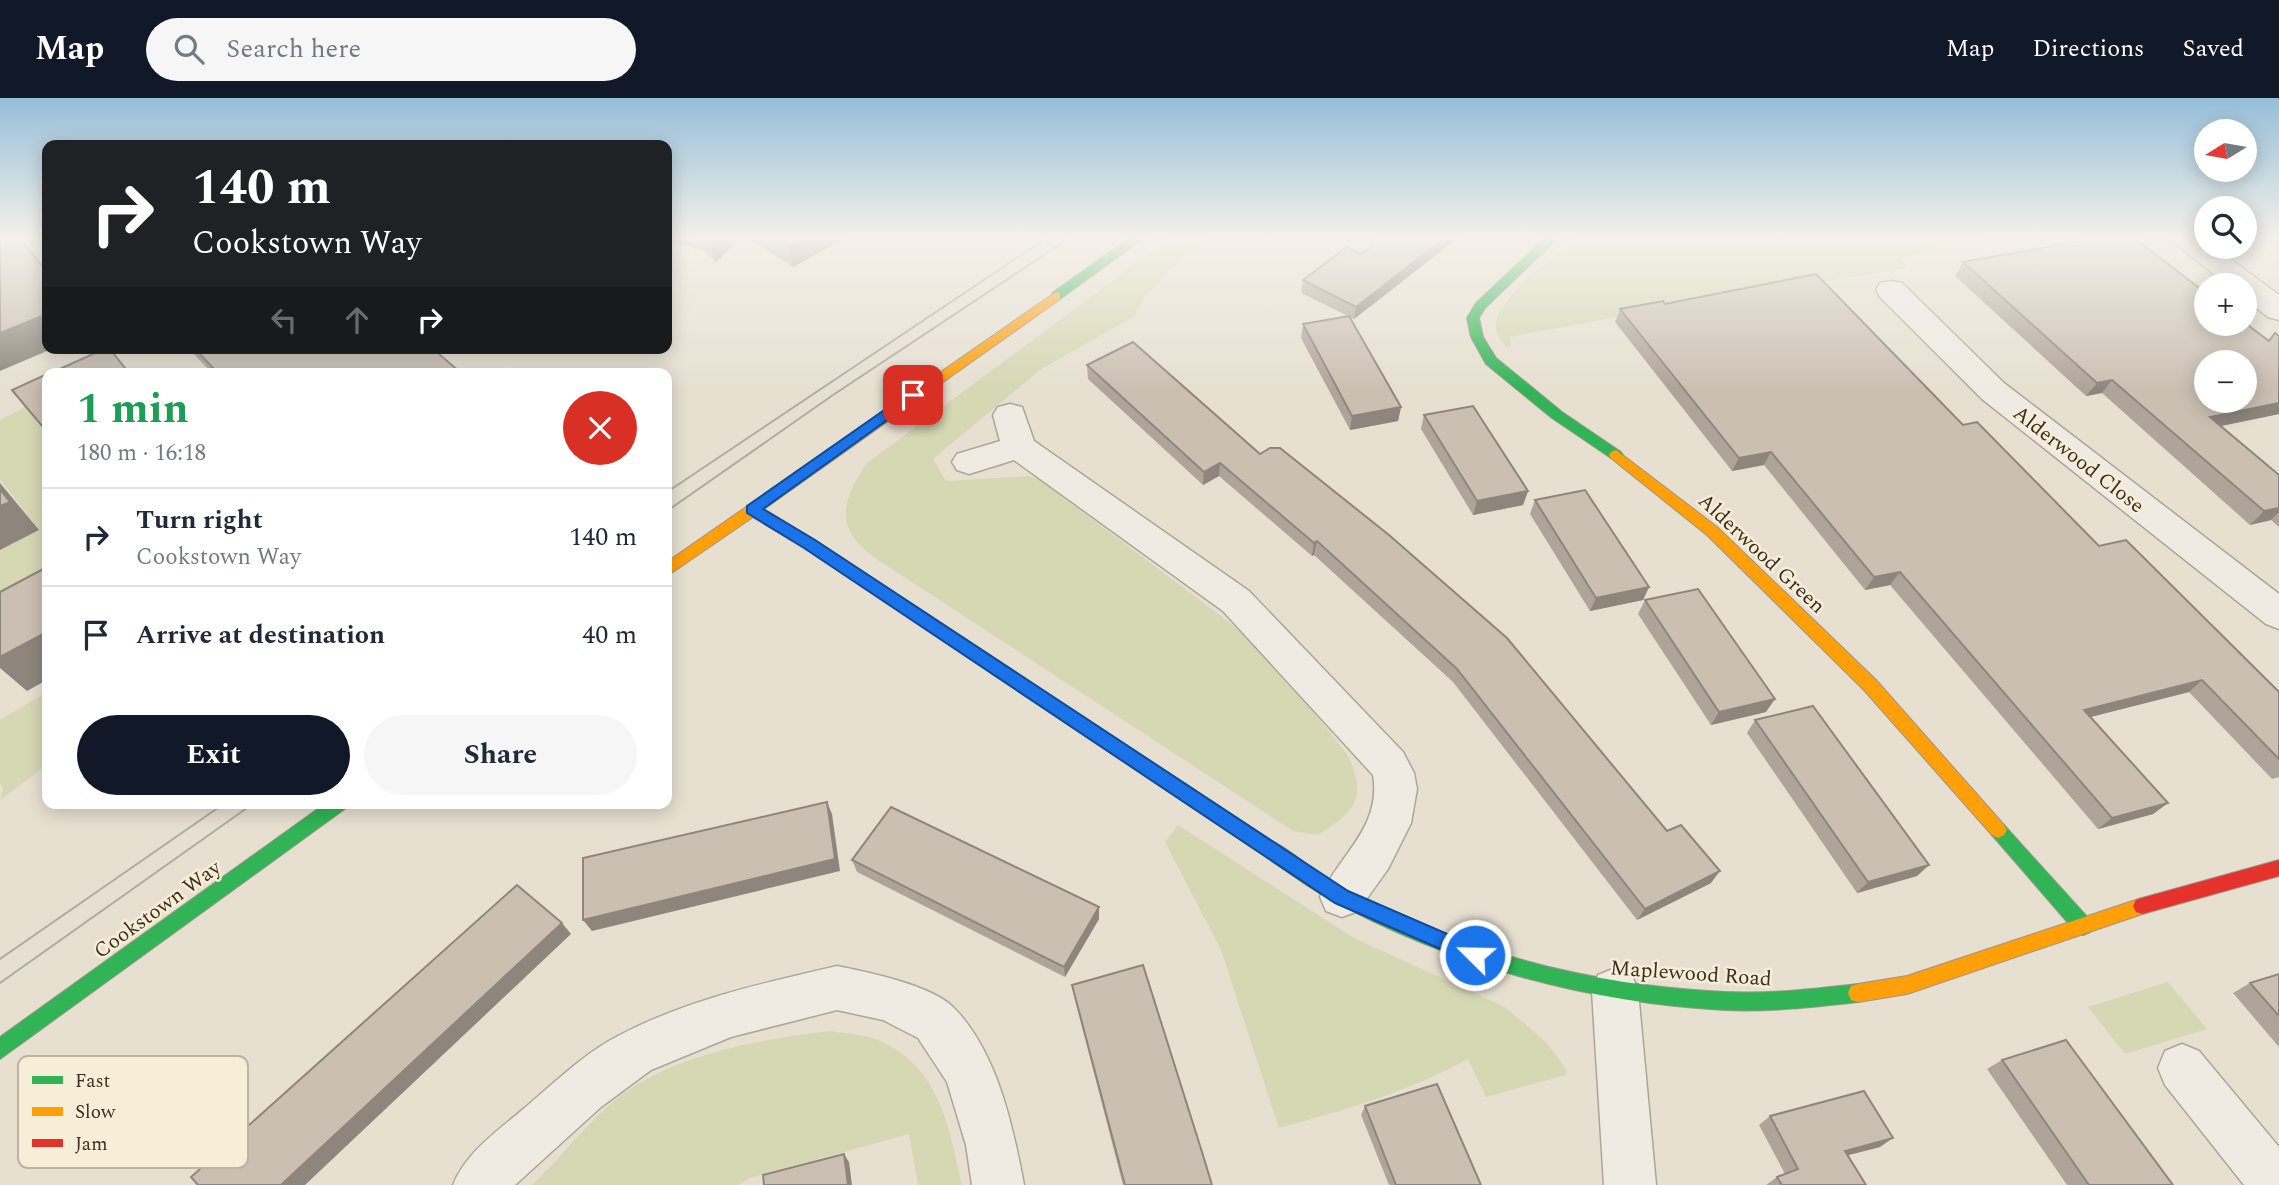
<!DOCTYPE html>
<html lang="en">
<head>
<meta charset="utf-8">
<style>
  :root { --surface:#fff; --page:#f6f6f7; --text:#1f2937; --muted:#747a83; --line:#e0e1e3; --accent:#111827 }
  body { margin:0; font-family:Spectral,serif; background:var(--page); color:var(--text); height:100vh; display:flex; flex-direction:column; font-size:26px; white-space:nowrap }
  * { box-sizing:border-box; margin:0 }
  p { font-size:23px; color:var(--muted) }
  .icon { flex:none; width:38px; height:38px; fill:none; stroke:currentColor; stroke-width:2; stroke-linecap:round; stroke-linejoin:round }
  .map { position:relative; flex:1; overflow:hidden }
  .panel { position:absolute; left:42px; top:270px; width:630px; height:441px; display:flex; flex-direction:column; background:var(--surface); border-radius:14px; box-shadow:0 4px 18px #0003 }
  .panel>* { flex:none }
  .hud { position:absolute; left:42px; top:42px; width:630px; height:214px; border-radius:14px; box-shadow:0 4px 18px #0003; background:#202124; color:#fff; overflow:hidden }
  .needle { width:46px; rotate:259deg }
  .controls { position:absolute; left:2194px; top:21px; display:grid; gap:14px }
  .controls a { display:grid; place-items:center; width:63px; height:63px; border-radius:50%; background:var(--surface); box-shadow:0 4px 18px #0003; font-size:35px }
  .pin { position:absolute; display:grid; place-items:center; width:60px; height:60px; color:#fff; margin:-30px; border-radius:14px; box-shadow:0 4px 10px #0006 }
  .me { position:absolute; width:77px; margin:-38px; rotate:293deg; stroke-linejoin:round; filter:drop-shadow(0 0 5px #0008) }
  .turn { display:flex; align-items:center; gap:24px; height:147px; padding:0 35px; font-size:32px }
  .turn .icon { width:91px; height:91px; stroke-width:2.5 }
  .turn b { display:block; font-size:49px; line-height:60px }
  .lanes { display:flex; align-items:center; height:66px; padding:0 35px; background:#0003; justify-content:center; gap:35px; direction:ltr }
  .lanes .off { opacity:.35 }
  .round { display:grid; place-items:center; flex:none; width:74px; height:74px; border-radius:37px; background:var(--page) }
  .head { display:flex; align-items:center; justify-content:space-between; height:119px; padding:0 35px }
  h1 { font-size:42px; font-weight:700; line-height:52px; color:#1e9e55 }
  .primary-button { display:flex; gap:14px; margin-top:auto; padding:14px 35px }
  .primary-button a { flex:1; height:80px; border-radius:42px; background:var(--accent); color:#fff; font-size:28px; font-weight:700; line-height:80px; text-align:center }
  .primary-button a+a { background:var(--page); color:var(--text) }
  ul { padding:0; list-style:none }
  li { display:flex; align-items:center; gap:21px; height:98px; padding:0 35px; border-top:2px solid var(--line) }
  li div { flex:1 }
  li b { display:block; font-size:26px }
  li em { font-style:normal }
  header { display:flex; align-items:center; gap:42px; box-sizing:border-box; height:98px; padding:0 35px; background:var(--accent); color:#fff }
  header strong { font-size:33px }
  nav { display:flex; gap:38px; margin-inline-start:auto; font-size:24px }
  .search { width:490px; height:63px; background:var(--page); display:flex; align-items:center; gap:18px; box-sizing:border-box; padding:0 24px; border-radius:38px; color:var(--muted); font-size:26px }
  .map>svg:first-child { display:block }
</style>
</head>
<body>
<header>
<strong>Map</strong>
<div class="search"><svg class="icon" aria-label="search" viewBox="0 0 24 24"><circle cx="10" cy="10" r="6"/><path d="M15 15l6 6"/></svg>Search here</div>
<nav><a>Map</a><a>Directions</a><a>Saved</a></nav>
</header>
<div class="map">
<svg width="2279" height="1087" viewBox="0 0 2279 1087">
  <rect width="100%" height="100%" fill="#e7e0d1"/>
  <g fill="#d6d7b3">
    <path d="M1172,139H1211L1182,160L1144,199L1135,218L1040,272L933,361L946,383L1029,378L1040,382L1237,530L1299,595L1349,659C1367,703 1354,713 1318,737L1293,733L918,488C862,450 818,436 867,365Z"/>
    <path d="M1579,139H1990L1932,150L1900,161L1908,170L1717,200L1510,239L1511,248L1506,249C1503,244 1496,236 1496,230C1492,202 1559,156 1579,139Z"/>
    <polygon points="25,309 47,338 47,471 0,496 0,452 39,432 0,381 0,322"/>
    <polygon points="47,594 47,667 0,702 3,691 0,686 0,622"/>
    <path d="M1178,727L1354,840L1505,909L1547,945L1567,973L1566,977L1486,999L1468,961C1408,994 1345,1012 1279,1030L1221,852L1165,744Z"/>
    <polygon points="2168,884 2207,931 2125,956 2088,909"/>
    <path d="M830,933C845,936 864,936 878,942C940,968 949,1030 962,1087H918L909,1036L750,1080L738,1087H532C558,1062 580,1034 606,1010C659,959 759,941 830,933Z"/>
  </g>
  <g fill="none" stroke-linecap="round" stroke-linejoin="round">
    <defs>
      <g id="street">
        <polygon points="2168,139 2201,139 2207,144 2207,149 2214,149 2279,197 2279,222 2268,219 2245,201 2245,187 2227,187"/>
        <polygon points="1891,183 1902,185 2004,285 2279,496 2279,531 2266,526 1982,301 1880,199 1876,192 1880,185"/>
        <path d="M1010,306L1022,309L1034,343L1249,493L1403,654L1414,675L1417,691L1411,725L1388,771L1358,813L1342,819L1326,813L1320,799C1339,757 1382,729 1373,677L1223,513L1014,362L969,376L957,372L952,364L957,356L1000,343L993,317L998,309Z"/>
        <path d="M837,868C867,874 931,887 953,909C997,953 1013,1028 1024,1087H972L966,1047L947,984L918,940L883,922L837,912L731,939L651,972L601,1009L515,1087H453C466,1055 495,1035 521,1013C551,988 583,956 618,938C686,902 763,885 837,868Z"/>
        <polygon points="1615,870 1632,877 1638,893 1656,1087 1604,1087 1592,893 1598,877"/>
        <polygon points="2182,946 2199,953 2279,1049 2279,1087 2244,1087 2165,987 2158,970 2165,953"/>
      </g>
      <g id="fast">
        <polygon points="1131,139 1145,139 1060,201 1052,201 1052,195"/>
        <polygon points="1546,139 1559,139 1485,210 1479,220 1483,239 1496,260 1562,314 1621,354 1623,357 1621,360 1611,360 1552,320 1486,266 1471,239 1467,220 1476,205"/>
        <polygon points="326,705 349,705 346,710 0,961 0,939"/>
        <polygon points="1998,724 2004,727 2090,822 2092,828 2090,834 2083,837 2076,834 1992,737 1989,732 1992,727"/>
        <path d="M1263,739C1285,747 1305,767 1325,779C1351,795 1379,808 1406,820C1505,865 1617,889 1725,894C1770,896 1814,891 1858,886L1865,888L1868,895L1865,902L1858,904C1814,909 1770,914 1725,912C1588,905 1448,867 1328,800C1303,786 1280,768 1257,753L1254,747L1257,741Z"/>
      </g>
      <g id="slow">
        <polygon points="1056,194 1060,195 1060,201 764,411 815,442 1269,741 1272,747 1269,753 1263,755 1257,753 805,450 753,419 667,478 667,464"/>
        <polygon points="1616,352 1717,429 1876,582 2004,727 2007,732 2004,737 1998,740 1992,737 1864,592 1707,437 1611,360 1609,357 1611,354"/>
        <polygon points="2142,800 2148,802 2151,808 2148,814 1907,896 1858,904 1851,902 1848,895 1851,888 1858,886 1907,878"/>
      </g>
      <polygon id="jam" points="2279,762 2279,778 2142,816 2136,814 2133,808 2136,802 2142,800"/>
    </defs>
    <use href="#street" stroke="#ada599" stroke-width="3"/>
    <use href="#fast" stroke="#9c958a" stroke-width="2"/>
    <use href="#slow" stroke="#9c958a" stroke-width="2"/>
    <use href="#jam" stroke="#9c958a" stroke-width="2"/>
    <use href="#street" fill="#efebe3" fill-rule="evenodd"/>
    <use href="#fast" fill="#30b455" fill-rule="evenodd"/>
    <use href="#slow" fill="#ff9f0a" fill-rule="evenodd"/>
    <use href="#jam" fill="#e5322d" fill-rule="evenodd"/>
    <g stroke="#afaaa2" stroke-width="2">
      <polyline points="667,394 1048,139"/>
      <polyline points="667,413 833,297 1071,139"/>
      <polyline points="0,861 225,705"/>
      <polyline points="0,885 254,705"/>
    </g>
  </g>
  <g fill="#afa499">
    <polygon points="667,139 742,139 716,164 704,153 670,143 667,141"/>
    <polygon points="746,139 847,139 793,169"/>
    <polygon points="1384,139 1459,139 1354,221 1349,219 1401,309 1398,323 1350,332 1301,240 1303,226 1348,218 1301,195 1303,182 1361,156"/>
    <polygon points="2263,139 2279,139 2279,151"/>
    <polygon points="1963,164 2269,243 2275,235 2279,238 2279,316 2220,328 2279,377 2279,429 2271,422 2250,427 2102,295 2086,298 1955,178"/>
    <polygon points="1665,206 1963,327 2099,448 2279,594 2279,679 2272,681 2189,594 2090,619 2168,705 2153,716 2098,731 1890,487 1865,492 1764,367 1732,373 1615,224 1620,211"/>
    <polygon points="1133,244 1667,733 1711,785 1637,822 1453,584 1314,457 1312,458 1219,378 1203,387 1088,281 1087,267"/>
    <polygon points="188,250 432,250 461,275 212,275"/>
    <polygon points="1424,317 1528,393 1523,407 1473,417 1421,331"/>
    <polygon points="1535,402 1649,489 1643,502 1590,513 1530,416"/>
    <polygon points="1645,502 1766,614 1711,627 1638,516"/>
    <polygon points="1755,622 1929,767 1917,778 1857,795 1747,635"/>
    <polygon points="852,762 1099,821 1065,879 857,774"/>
    <polygon points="2279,876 2279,949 2233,895 2250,885"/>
    <polygon points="1072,887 1212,1087 1123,1087 1074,898"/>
    <polygon points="2002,962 2173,1087 2067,1087 1987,971"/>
    <polygon points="1365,1008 1481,1087 1389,1087 1361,1017"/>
    <polygon points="1770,1018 1880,1049 1848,1057 1866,1087 1766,1087 1777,1079 1785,1076 1759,1027"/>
  </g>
  <g fill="#8e867d">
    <polygon points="19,139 32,139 24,146"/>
    <polygon points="713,139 742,139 716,164 709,143"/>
    <polygon points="804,139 847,139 793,169 788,148"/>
    <polygon points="1446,139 1459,139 1354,221 1356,209"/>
    <polygon points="47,216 47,250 54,250 0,273 0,235"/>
    <polygon points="2112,282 2102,295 2086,298 2097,285"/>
    <polygon points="2279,305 2279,316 2197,333 2210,319"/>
    <polygon points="1401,309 1398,323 1350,332 1352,318"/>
    <polygon points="1771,354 1764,367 1732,373 1739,360"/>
    <polygon points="1220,365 1219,378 1203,387 1204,374"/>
    <polygon points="0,385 39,432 0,452"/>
    <polygon points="1528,393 1523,407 1473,417 1477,403"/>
    <polygon points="2279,410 2279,414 2271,422 2250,427 2264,413"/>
    <polygon points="1317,443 1314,457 1312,458 1314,445"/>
    <polygon points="1900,474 1890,487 1865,492 1874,479"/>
    <polygon points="1649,489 1643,502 1590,513 1596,500"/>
    <polygon points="47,534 47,582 27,593 0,570 0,559"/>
    <polygon points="2202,582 2189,594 2071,624 2084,612"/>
    <polygon points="1775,601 1766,614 1711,627 1719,614"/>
    <polygon points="827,704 832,716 840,773 592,833 583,822"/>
    <polygon points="2168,705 2153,716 2098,731 2112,720"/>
    <polygon points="1929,767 1917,778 1857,795 1868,784"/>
    <polygon points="1720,773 1711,785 1637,822 1645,811"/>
    <polygon points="1099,809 1099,821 1065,879 1064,869"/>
    <polygon points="562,825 571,836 305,1087 281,1087"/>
    <polygon points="1893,1040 1880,1049 1833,1061 1845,1053"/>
    <polygon points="844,1056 849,1064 852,1087 848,1087"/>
  </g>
  <g fill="#cbbfb2" stroke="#8e867d" stroke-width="2" fill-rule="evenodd">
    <polygon points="0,139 19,139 47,174 47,216 0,235"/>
    <polygon points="774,139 804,139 788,148"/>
    <polygon points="1384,139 1446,139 1356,209 1303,182 1347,149 1361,156"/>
    <path d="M2103,139H2133L2207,196V226L2245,225L2269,243L2275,235L2279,238V305L2210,319L2279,377V410L2264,413L2112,282L2097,285L1963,164ZM2207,264H2245V303H2207Z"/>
    <polygon points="1816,176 1963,327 1977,324 2099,448 2126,442 2279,594 2279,661 2202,582 2084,612 2168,705 2112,720 1900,474 1874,479 1771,354 1739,360 1620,211 1663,203 1665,206"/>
    <polygon points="1349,218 1401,309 1352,318 1303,226"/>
    <polygon points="1133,244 1260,356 1270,350 1280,350 1389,437 1507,540 1667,733 1681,727 1720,773 1645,811 1457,571 1317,443 1314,445 1220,365 1204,374 1087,267"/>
    <polygon points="106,250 109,250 129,275 51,275"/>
    <polygon points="194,250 432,250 461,275 218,275"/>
    <polygon points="47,276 47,334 12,292"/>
    <polygon points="1473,308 1528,393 1477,403 1424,317"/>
    <polygon points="0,391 10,404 0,408"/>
    <polygon points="1585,392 1649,489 1596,500 1535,402"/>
    <polygon points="47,469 47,534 0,559 0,494"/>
    <polygon points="1698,491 1775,601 1719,614 1645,502"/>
    <polygon points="1813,608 1929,767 1868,784 1755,622"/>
    <polygon points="827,704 835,761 583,822 583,760"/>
    <polygon points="891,709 1099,809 1064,869 852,762"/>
    <polygon points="517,787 562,825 281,1087 198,1087 191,1079"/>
    <polygon points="1143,867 1202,1054 1212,1087 1125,1087 1072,887"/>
    <polygon points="2279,876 2279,918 2250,885"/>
    <polygon points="2066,942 2173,1087 2089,1087 2002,962"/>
    <polygon points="1437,986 1481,1087 1396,1087 1365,1008"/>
    <polygon points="1864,993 1893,1040 1845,1053 1866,1087 1782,1087 1777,1079 1798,1071 1770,1018"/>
    <polygon points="844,1056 848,1087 764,1087 763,1077"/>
  </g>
  <linearGradient id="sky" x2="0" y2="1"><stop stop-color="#96bed9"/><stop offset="0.48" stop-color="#f4f1ea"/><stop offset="1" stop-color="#f4f1ea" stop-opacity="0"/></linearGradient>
  <rect width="2279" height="291" fill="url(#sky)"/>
  <polygon fill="#1a73e8" stroke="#114b97" stroke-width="2" points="913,292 920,297 918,300 763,411 815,442 1348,793 1482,851 1485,857 1482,863 1475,866 1468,863 1335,805 804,450 747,415 747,408"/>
  <g text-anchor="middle" stroke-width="5" stroke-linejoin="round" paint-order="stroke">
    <g font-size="21" fill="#3d2e20" stroke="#f7eed8">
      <text transform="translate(2079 361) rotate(38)" y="7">Alderwood Close</text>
      <text transform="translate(1762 455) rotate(43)" y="7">Alderwood Green</text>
      <text transform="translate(157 811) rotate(-36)" y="7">Cookstown Way</text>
      <text transform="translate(1691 875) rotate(4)" y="7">Maplewood Road</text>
    </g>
  </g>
  <rect x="18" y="958" width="230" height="112" rx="10" fill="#f7eed8" stroke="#bfb4a1" stroke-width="2"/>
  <rect x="32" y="978" width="31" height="8" fill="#30b455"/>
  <rect x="32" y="1009" width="31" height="9" fill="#ff9f0a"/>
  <rect x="32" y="1041" width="31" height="8" fill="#e5322d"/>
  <g font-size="19" fill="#3d2e20">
    <text x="75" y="989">Fast</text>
    <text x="75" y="1020">Slow</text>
    <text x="75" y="1052">Jam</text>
  </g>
</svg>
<div class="controls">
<a><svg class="needle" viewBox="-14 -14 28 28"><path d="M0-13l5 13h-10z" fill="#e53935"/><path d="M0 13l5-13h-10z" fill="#747a83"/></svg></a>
<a><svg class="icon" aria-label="search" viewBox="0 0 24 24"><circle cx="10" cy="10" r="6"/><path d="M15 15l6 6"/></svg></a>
<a>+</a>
<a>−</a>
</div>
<div class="pin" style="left:913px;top:297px;background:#d93025"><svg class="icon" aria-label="arrive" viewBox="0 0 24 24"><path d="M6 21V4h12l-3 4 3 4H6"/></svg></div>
<svg class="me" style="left:1475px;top:857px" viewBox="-20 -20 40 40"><circle r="17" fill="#1a73e8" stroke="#fff" stroke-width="3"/><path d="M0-11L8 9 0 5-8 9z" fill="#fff"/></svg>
<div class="hud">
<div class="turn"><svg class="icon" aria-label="right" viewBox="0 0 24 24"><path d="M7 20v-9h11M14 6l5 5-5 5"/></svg><div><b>140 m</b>Cookstown Way</div></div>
<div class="lanes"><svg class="icon off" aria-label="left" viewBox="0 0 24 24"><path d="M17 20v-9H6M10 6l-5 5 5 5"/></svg><svg class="icon off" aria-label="ahead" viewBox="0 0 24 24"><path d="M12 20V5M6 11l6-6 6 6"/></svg><svg class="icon" aria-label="right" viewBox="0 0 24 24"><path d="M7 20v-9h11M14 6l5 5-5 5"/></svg></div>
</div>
<section class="panel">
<div class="head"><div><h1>1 min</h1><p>180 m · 16:18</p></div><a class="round" style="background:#d93025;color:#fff"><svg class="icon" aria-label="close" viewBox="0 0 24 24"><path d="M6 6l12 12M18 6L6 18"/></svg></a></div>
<ul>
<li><svg class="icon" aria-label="right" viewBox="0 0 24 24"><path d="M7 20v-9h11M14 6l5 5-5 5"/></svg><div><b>Turn right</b><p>Cookstown Way</p></div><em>140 m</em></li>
<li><svg class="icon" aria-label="arrive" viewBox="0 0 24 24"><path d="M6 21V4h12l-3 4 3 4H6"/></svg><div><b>Arrive at destination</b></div><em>40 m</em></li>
</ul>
<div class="primary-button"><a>Exit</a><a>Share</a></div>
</section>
</div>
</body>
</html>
